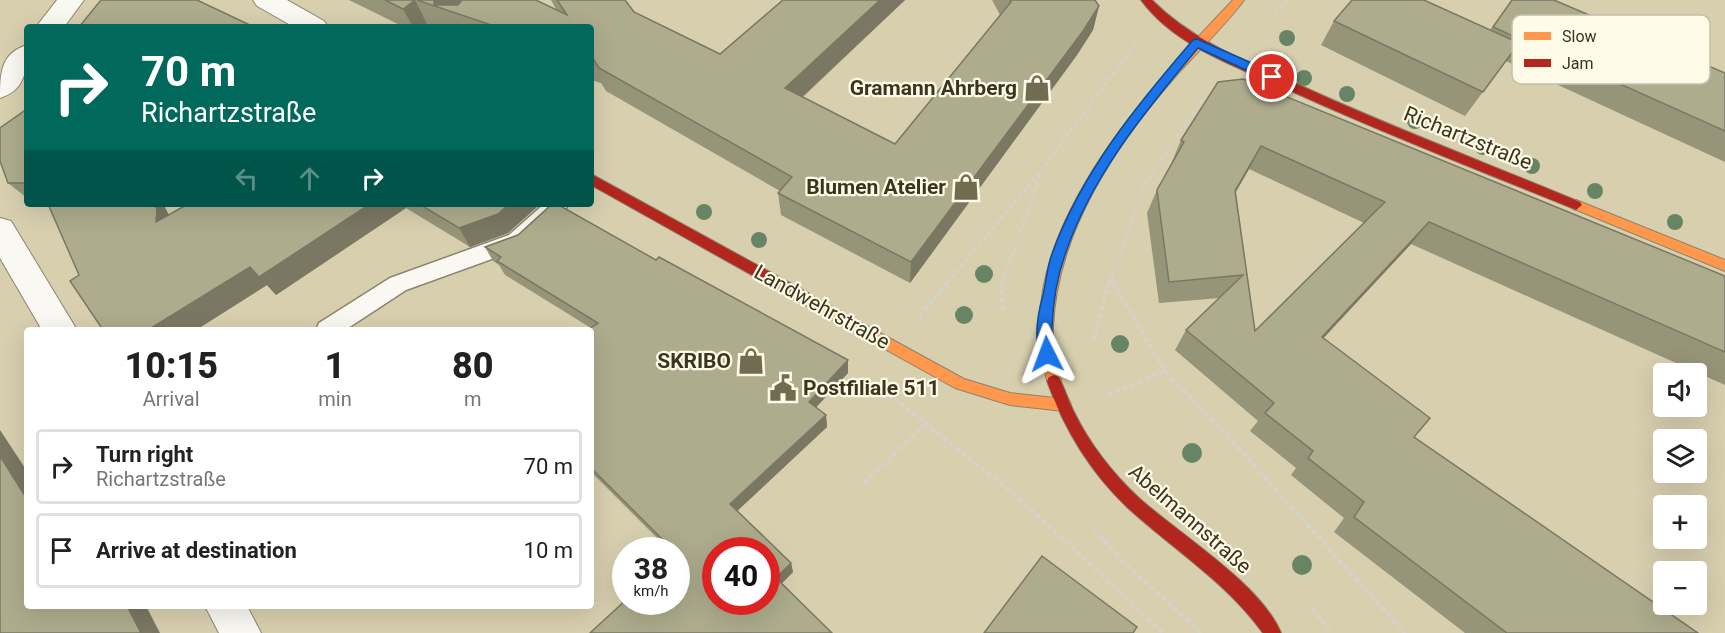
<!DOCTYPE html>
<html lang="en">
<head>
<meta charset="utf-8">
<style>
  :root { --surface:#fff; --page:#f2f2f2; --text:#222; --muted:#767676; --line:#e0e0e0 }
  body { margin:0; font-family:Roboto,sans-serif; background:var(--page); color:var(--text); height:100vh; display:flex; flex-direction:column; font-size:22px; white-space:nowrap }
  * { box-sizing:border-box; margin:0 }
  p { font-size:20px; color:var(--muted) }
  .icon { flex:none; width:33px; height:33px; fill:none; stroke:currentColor; stroke-width:2; stroke-linecap:round; stroke-linejoin:round }
  .map { position:relative; flex:1; overflow:hidden }
  .panel { position:absolute; left:24px; top:327px; width:570px; height:282px; display:flex; flex-direction:column; background:var(--surface); border-radius:6px; box-shadow:0 6px 24px #0002 }
  .panel>* { flex:none }
  .hud { position:absolute; left:24px; top:24px; width:570px; height:183px; border-radius:6px; box-shadow:0 6px 24px #0002; background:#00695c; color:#fff; overflow:hidden }
  .controls { position:absolute; left:1653px; top:363px; display:grid; gap:12px }
  .controls a { display:grid; place-items:center; width:54px; height:54px; border-radius:6px; background:var(--surface); box-shadow:0 6px 24px #0002; font-size:30px }
  .speed { position:absolute; left:612px; top:537px; display:flex; gap:12px; font-size:30px; font-weight:700; text-align:center }
  .speed>* { display:grid; place-content:center; width:78px; height:78px; border-radius:50%; background:var(--surface); box-shadow:0 6px 24px #0002; line-height:1 }
  .speed small { font-size:15px; font-weight:400 }
  .speed .limit { border:9px solid #d22; background:#fff; color:#111 }
  .pin { position:absolute; display:grid; place-items:center; width:51px; height:51px; color:#fff; margin:-26px; border:3px solid #fff; border-radius:50%; box-shadow:0 2px 6px #0007 }
  .me { position:absolute; width:66px; margin:-33px; rotate:357deg; stroke-linejoin:round; filter:drop-shadow(0 0 4px #0008) }
  .turn { display:flex; align-items:center; gap:21px; height:126px; padding:0 18px; font-size:27px }
  .turn .icon { width:78px; height:78px; stroke-width:2.5 }
  .turn b { display:block; font-size:42px; line-height:51px }
  .lanes { display:flex; align-items:center; height:57px; padding:0 18px; background:#0003; justify-content:center; gap:30px; direction:ltr }
  .lanes .off { opacity:.35 }
  .eta { display:flex; justify-content:space-evenly; align-items:center; height:102px; text-align:center }
  .eta b { font-size:36px; font-weight:800; line-height:42px }
  ul { padding:0; list-style:none }
  li { display:flex; align-items:center; gap:18px; height:75px; margin:0 12px 9px; padding:0 6px; border:3px solid var(--line); border-radius:6px }
  li div { flex:1 }
  li b { display:block; font-size:22px }
  li em { font-style:normal }
  .map>svg:first-child { display:block }
</style>
</head>
<body>
<div class="map">
<svg width="1725" height="633" viewBox="0 0 1725 633">
  <rect width="100%" height="100%" fill="#d8cfaf"/>
  <g fill="none" stroke-linecap="round" stroke-linejoin="round">
    <defs>
      <polygon id="lane" points="544,204 568,204 565,210 525,247 406,290 345,330 316,330 319,323 390,278 509,235"/>
      <g id="street">
        <polygon points="57,0 84,0 64,27 36,27"/>
        <polygon points="253,0 287,0 324,21 328,27 294,27 257,6"/>
        <path d="M27,45C27,69 26,90 0,98C0,75 0,53 27,45Z"/>
        <polygon points="0,218 11,221 77,330 42,330 0,258"/>
        <polygon points="205,606 247,606 261,633 219,633"/>
      </g>
      <g id="slow">
        <path d="M1233,0H1244C1225,26 1196,53 1174,78C1114,147 1057,233 1053,327C1052,344 1058,364 1061,381L1059,385L1054,387L1049,385C1044,375 1044,361 1042,350C1022,224 1153,84 1233,0Z"/>
        <polygon points="1576,200 1725,260 1725,271 1572,208 1570,205"/>
        <polygon points="805,292 964,379 1010,393 1064,399 1069,400 1071,405 1069,410 1064,411 1010,405 955,388 800,302 798,298 800,294"/>
      </g>
      <g id="jam">
        <path d="M1141,0H1152C1195,43 1252,64 1306,88C1396,129 1489,164 1580,202L1582,205L1576,210L1572,208C1478,170 1383,133 1291,91C1240,68 1175,47 1141,0Z"/>
        <polygon points="591,174 810,294 812,298 810,302 800,302 591,185"/>
        <path d="M1054,375L1059,377C1064,388 1068,399 1073,410C1089,443 1112,473 1139,498C1179,534 1261,584 1281,633H1263C1226,582 1174,550 1128,508C1091,473 1064,429 1047,381L1049,377Z"/>
      </g>
    </defs>
    <use href="#lane" stroke="#8c846b" stroke-width="3"/>
    <use href="#street" stroke="#8c846b" stroke-width="2"/>
    <use href="#slow" stroke="#8c846b" stroke-width="2"/>
    <use href="#jam" stroke="#8c846b" stroke-width="2"/>
    <g stroke="#d5d2c8" stroke-width="3" stroke-dasharray="4 3" stroke-linecap="butt">
      <polyline points="1275,12 1287,0"/>
      <polyline points="1020,232 1041,172"/>
      <polyline points="1111,279 1114,283"/>
      <polyline points="947,283 1043,168 1136,43"/>
      <polyline points="1002,283 1017,242"/>
      <polyline points="1109,283 1148,178 1203,99"/>
    </g>
    <g stroke="#d5d2c8" stroke-width="4" stroke-dasharray="5 3" stroke-linecap="butt">
      <polyline points="1003,282 1001,287 1003,310"/>
      <polyline points="1113,282 1165,371 1233,442 1405,633"/>
      <polyline points="919,317 948,282"/>
      <polyline points="1094,341 1109,282"/>
      <polyline points="887,393 1014,494 1164,633"/>
      <polyline points="1108,395 1165,371"/>
      <polyline points="864,483 925,424"/>
      <polyline points="1094,529 1122,560 1201,633"/>
      <polyline points="1312,608 1331,633"/>
    </g>
    <use href="#lane" fill="#f9f8f3" fill-rule="evenodd"/>
    <use href="#street" fill="#f9f8f3" fill-rule="evenodd"/>
    <use href="#slow" fill="#ff974d" fill-rule="evenodd"/>
    <use href="#jam" fill="#b3261e" fill-rule="evenodd"/>
  </g>
  <g fill="#678565">
    <circle cx="1287" cy="38" r="8"/>
    <circle cx="1304" cy="78" r="8"/>
    <circle cx="1347" cy="94" r="8"/>
    <circle cx="1415" cy="121" r="8"/>
    <circle cx="1483" cy="147" r="8"/>
    <circle cx="1532" cy="166" r="8"/>
    <circle cx="1595" cy="191" r="8"/>
    <circle cx="704" cy="212" r="8"/>
    <circle cx="1675" cy="222" r="8"/>
    <circle cx="759" cy="240" r="8"/>
    <circle cx="984" cy="274" r="9"/>
    <circle cx="964" cy="315" r="9"/>
    <circle cx="1120" cy="344" r="9"/>
    <circle cx="1192" cy="453" r="10"/>
    <circle cx="1302" cy="565" r="10"/>
  </g>
  <g fill="#969479" fill-rule="evenodd">
    <polygon points="349,0 536,0 557,11 551,0 625,0 634,12 720,54 783,0 905,0 803,97 895,144 1000,15 992,0 1095,0 1099,6 1093,30 1077,55 910,283 781,215 778,193 780,191 606,91 601,83 591,80 591,27 437,27 427,24 423,27 404,27"/>
    <polygon points="1512,0 1725,73 1725,162 1506,61 1465,116 1321,45 1334,21 1490,30"/>
    <path d="M1218,82L1725,276V385L1411,244L1323,338L1414,437L1698,633H1465L1334,532L1344,518L1291,475L1296,468L1250,431L1258,421L1175,350L1186,330L1220,298L1159,303L1147,213L1157,190L1171,164L1181,140ZM1249,169L1364,223L1255,331L1236,192Z"/>
    <polygon points="27,109 27,198 8,183"/>
    <polygon points="48,204 163,204 169,215 188,204 537,204 538,206 508,233 470,247 406,208 276,295 267,285 196,330 103,330"/>
    <polygon points="485,247 656,260 848,360 848,373 816,407 826,415 827,427 737,511 791,563 793,572 782,583 676,602 676,550 669,550 591,472 591,328 505,275 499,265 493,261"/>
  </g>
  <g fill="#7a7863">
    <polygon points="415,0 427,24 423,27 413,27 403,9"/>
    <polygon points="435,0 471,0 457,14 434,5 434,1"/>
    <polygon points="880,0 905,0 787,111 785,88"/>
    <polygon points="1099,6 1093,30 1077,55 910,283 911,262"/>
    <polygon points="1261,146 1249,169 1223,213 1235,191"/>
    <polygon points="154,204 163,204 176,228 156,222"/>
    <polygon points="370,204 404,204 406,208 276,295 267,285 196,330 148,330 250,267"/>
    <polygon points="509,204 537,204 538,206 508,233 470,247 459,228"/>
    <polygon points="1429,222 1411,244 1306,357 1322,337"/>
    <polygon points="848,360 848,373 810,414 809,402"/>
    <polygon points="826,415 827,427 734,514 730,504"/>
    <polygon points="0,430 27,471 27,499 0,456"/>
    <polygon points="791,563 793,572 779,586 776,578"/>
    <polygon points="127,606 146,606 160,633 141,633"/>
  </g>
  <g fill="#aeac8d" stroke="#7a7863" stroke-width="1.5" fill-rule="evenodd">
    <polygon points="101,0 197,0 254,27 79,27"/>
    <polygon points="385,0 415,0 403,9"/>
    <polygon points="417,0 435,0 434,1 434,5 458,5 462,0 536,0 567,15 557,0 625,0 634,12 720,54 783,0 880,0 785,88 895,144 1011,2 1010,0 1095,0 1099,6 1083,31 911,262 778,193 792,177 599,68 594,60 591,59 591,27 497,27"/>
    <polygon points="1352,0 1424,0 1519,43 1483,92 1334,21"/>
    <polygon points="1512,0 1554,0 1725,73 1725,131 1493,27"/>
    <path d="M1243,79L1725,276V352L1429,222L1322,337L1430,418L1414,437L1698,633H1507L1354,517L1364,502L1308,458L1313,451L1265,413L1274,403L1186,330L1243,275L1169,282L1157,190L1184,142L1181,140L1218,82ZM1261,146L1385,202L1255,331L1235,191Z"/>
    <polygon points="27,109 27,183 8,183 0,161 0,128"/>
    <polygon points="48,204 154,204 157,209 156,222 188,204 370,204 259,277 250,267 148,330 103,330 70,281 79,275"/>
    <polygon points="419,204 509,204 498,214 459,228"/>
    <path d="M552,204H557L656,260L659,257L848,360L809,402L826,415L730,504L791,563L776,578L832,633H590L626,600V602H676V550H673L591,468V330H588L598,323L497,261L501,257L485,247L518,235ZM716,550H766V602H716Z"/>
    <polygon points="0,456 27,499 27,606 127,606 141,633 0,633"/>
    <polygon points="1042,556 1137,627 1133,633 984,633"/>
  </g>
  <path fill="#1a73e8" stroke="#114b97" stroke-width="1.5" d="M1197,39L1277,74L1278,77L1277,80H1268L1198,48C1146,110 1091,176 1065,255C1057,277 1053,304 1052,327C1051,337 1056,349 1052,359H1042C1033,341 1038,313 1043,295C1046,282 1047,267 1052,254C1081,173 1137,105 1193,40Z"/>
  <defs>
    <symbol id="shop-bare" viewBox="-9 -9 18 18"><path d="M-5-2.5h2.3a2.7 3.5 0 0 1 5.4 0H5L5.5 6h-11ZM-1.5-2.5h3a1.5 2.3 0 0 0-3 0Z" fill="#736b50" stroke="#fefae8" stroke-width="2.5" paint-order="stroke"/></symbol>
    <symbol id="civic-bare" viewBox="-9 -9 18 18"><path d="M-.6-6.5H3V-4.5H.6V-3L4-1V1h2V6H-6V1h2V-1L-.6-3ZM-1.2 2.5V6h2.4V2.5Z" fill="#736b50" stroke="#fefae8" stroke-width="2.5" paint-order="stroke"/></symbol>
  </defs>
  <g fill-rule="evenodd">
    <use href="#shop-bare" x="1018" y="69" width="38" height="38"/>
    <use href="#shop-bare" x="947" y="168" width="38" height="38"/>
    <use href="#shop-bare" x="732" y="342" width="38" height="38"/>
    <use href="#civic-bare" x="764" y="369" width="38" height="38"/>
  </g>
  <g text-anchor="middle" stroke-width="4.5" stroke-linejoin="round" paint-order="stroke">
    <g font-size="21" font-weight="bold" fill="#3c351d" stroke="#fefae8" text-anchor="end">
      <text x="1017" y="95">Gramann Ahrberg</text>
      <text x="946" y="194">Blumen Atelier</text>
      <text x="731" y="368">SKRIBO</text>
      <text x="803" y="395" text-anchor="start">Postfiliale 511</text>
    </g>
    <g font-size="21" fill="#3c351d" stroke="#fefae8">
      <text transform="translate(1468 138) rotate(22)" y="7">Richartzstraße</text>
      <text transform="translate(822 307) rotate(29)" y="7">Landwehrstraße</text>
      <text transform="translate(1190 519) rotate(41)" y="7">Abelmannstraße</text>
    </g>
  </g>
  <rect x="1512" y="15" width="198" height="69" rx="9" fill="#fefae8" stroke="#c4bfab" stroke-width="1.5"/>
  <rect x="1524" y="32" width="27" height="8" fill="#ff974d"/>
  <rect x="1524" y="59" width="27" height="8" fill="#b3261e"/>
  <g font-size="16" fill="#3c351d">
    <text x="1562" y="42">Slow</text>
    <text x="1562" y="69">Jam</text>
  </g>
</svg>
<div class="controls">
<a><svg class="icon" aria-label="sound" viewBox="0 0 24 24"><path d="M4 9h4l5-4v14l-5-4H4zM17 9q2 3 0 6"/></svg></a>
<a><svg class="icon" aria-label="layers" viewBox="0 0 24 24"><path d="M12 4l9 5-9 5-9-5zM3 14l9 5 9-5"/></svg></a>
<a>+</a>
<a>−</a>
</div>
<div class="speed"><div>38<small>km/h</small></div><div class="limit">40</div></div>
<div class="pin" style="left:1272px;top:77px;background:#d93025"><svg class="icon" aria-label="arrive" viewBox="0 0 24 24"><path d="M6 21V4h12l-3 4 3 4H6"/></svg></div>
<svg class="me" style="left:1047px;top:354px" viewBox="-20 -20 40 40"><path d="M0-17L14 15 0 8-14 15z" fill="#1a73e8" stroke="#fff" stroke-width="4"/></svg>
<div class="hud">
<div class="turn"><svg class="icon" aria-label="right" viewBox="0 0 24 24"><path d="M7 20v-9h11M14 6l5 5-5 5"/></svg><div><b>70 m</b>Richartzstraße</div></div>
<div class="lanes"><svg class="icon off" aria-label="left" viewBox="0 0 24 24"><path d="M17 20v-9H6M10 6l-5 5 5 5"/></svg><svg class="icon off" aria-label="ahead" viewBox="0 0 24 24"><path d="M12 20V5M6 11l6-6 6 6"/></svg><svg class="icon" aria-label="right" viewBox="0 0 24 24"><path d="M7 20v-9h11M14 6l5 5-5 5"/></svg></div>
</div>
<section class="panel">
<div class="eta">
<div><b>10:15</b><p>Arrival</p></div>
<div><b>1</b><p>min</p></div>
<div><b>80</b><p>m</p></div>
</div>
<ul>
<li><svg class="icon" aria-label="right" viewBox="0 0 24 24"><path d="M7 20v-9h11M14 6l5 5-5 5"/></svg><div><b>Turn right</b><p>Richartzstraße</p></div><em>70 m</em></li>
<li><svg class="icon" aria-label="arrive" viewBox="0 0 24 24"><path d="M6 21V4h12l-3 4 3 4H6"/></svg><div><b>Arrive at destination</b></div><em>10 m</em></li>
</ul>
</section>
</div>
</body>
</html>
